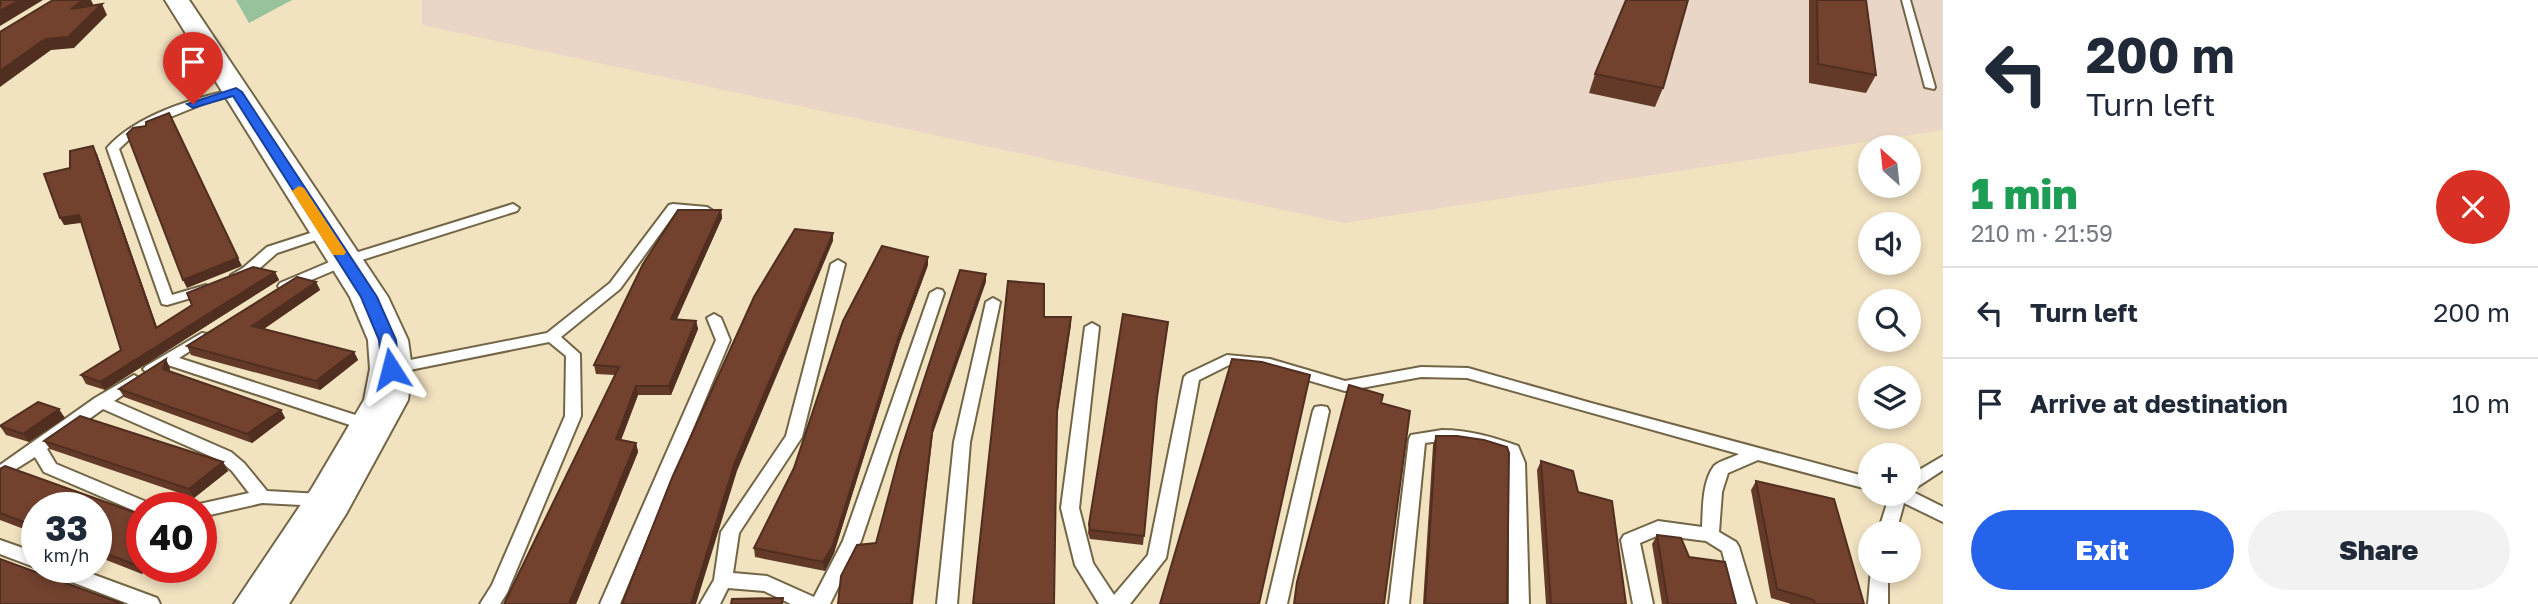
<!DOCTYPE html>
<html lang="en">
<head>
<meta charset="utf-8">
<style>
  :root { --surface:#fff; --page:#f2f2f3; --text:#1f2937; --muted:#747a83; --line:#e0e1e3; --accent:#2563eb }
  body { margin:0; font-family:"Golos Text",sans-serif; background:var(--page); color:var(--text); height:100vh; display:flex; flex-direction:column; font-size:26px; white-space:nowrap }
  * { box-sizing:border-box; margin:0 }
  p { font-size:23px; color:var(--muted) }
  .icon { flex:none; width:38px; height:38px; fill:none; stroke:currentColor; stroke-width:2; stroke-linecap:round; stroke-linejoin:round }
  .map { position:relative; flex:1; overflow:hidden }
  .sheet { display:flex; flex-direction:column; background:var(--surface); width:595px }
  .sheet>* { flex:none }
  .guide { background:#fff; color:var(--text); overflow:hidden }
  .needle { width:46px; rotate:333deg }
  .buttons { position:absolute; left:1858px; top:135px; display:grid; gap:14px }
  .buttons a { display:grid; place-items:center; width:63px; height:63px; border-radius:50%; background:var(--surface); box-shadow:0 4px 10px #0003; font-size:35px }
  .speed { position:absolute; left:21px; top:492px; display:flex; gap:14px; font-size:35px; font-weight:700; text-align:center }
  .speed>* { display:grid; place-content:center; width:91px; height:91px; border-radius:50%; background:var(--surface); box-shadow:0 4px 10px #0003; line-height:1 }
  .speed small { font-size:18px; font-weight:400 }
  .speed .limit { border:10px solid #d22; background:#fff; color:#111 }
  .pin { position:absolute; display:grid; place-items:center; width:60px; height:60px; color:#fff; margin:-72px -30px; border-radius:50% 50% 50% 0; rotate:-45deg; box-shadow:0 0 7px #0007 }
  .pin .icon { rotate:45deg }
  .me { position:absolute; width:77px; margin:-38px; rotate:351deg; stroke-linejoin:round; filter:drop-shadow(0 0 5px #0008) }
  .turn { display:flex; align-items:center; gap:24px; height:147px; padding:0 28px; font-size:32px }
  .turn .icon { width:91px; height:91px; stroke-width:2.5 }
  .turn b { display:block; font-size:49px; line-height:60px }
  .round { display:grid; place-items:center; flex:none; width:74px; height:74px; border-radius:37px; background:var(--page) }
  .head { display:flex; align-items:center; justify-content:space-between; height:119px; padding:0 28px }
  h1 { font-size:42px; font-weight:800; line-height:52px; color:#1e9e55 }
  .button { display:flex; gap:14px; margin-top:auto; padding:14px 28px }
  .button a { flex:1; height:80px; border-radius:42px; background:var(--accent); color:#fff; font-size:28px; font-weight:800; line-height:80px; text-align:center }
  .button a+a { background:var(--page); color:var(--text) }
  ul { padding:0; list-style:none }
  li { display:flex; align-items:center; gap:21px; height:91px; padding:0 28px; border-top:2px solid var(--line) }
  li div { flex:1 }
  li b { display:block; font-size:26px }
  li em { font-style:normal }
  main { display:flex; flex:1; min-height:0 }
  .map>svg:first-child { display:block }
</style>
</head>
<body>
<main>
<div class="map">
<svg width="1943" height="604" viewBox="0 0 1943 604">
  <rect width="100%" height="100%" fill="#f1e2c0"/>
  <polygon fill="#e9d6c6" points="422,0 1943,0 1943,130 1344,223 422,25"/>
  <polygon fill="#98c29c" points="236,0 292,0 249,23"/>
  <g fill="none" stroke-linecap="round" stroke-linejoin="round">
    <defs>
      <g id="lane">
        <polygon points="1902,0 1910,0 1935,87 1934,89 1925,87"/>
        <path d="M236,89L240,90V94L212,100L139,130L119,149L172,295L206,285L213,289L211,292L167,305L162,304L107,148C136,115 194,98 236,89Z"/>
        <polygon points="513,204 519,208 517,211 349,264 290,289 280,289 278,286 280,283 339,258"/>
        <polygon points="673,204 707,207 713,211 707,215 676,212 620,289 561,337 580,354 581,416 507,593 500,604 480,604 492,585 565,416 566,356 549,342 395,373 387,368 395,363 547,333 610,283 669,205"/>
        <polygon points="326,228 331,229 332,232 331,235 277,253 253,274 238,279 231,275 243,268 267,247"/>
        <polygon points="838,260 845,264 802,437 739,533 733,573 767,576 814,597 843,541 930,293 937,289 942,290 944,293 861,541 830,604 791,604 764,591 728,588 720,604 700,604 714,580 721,532 786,436 831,264"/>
        <polygon points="993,298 1000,302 970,442 957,604 937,604 954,442 986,302"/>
        <polygon points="714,314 721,318 730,340 620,604 600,604 716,340 707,318"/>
        <path d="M1092,323L1099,327L1079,508L1093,563L1114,595L1148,555L1184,377L1187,374L1227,355L1270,359L1345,381L1421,367L1468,368L1591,403L1871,478V490L1758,460L1728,473L1722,492L1719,532L1736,542L1739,547L1756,604H1736L1722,551L1706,541L1659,535L1640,543L1653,604H1633L1621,540L1624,535L1658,521L1702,527C1703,509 1702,482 1714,466C1719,461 1732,458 1739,454L1467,378L1421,377L1345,391L1269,369L1229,365L1199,380L1166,558L1130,604H1099L1075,565L1061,508L1085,327Z"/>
        <polygon points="202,333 207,334 209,337 207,340 179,358 374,421 376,425 374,429 362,429 168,365 156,372 146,372 143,369 146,366"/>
        <polygon points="134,375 142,380 139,384 114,401 231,452 244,463 267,491 321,494 327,495 330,500 327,505 321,506 262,503 201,517 201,508 194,508 195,505 249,493 232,471 219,460 103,409 47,449 56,464 149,503 152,508 142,508 142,514 44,472 35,457 0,479 0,465 95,398"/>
        <polygon points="1321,406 1327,407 1329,411 1287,604 1267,604 1313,411 1315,407"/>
        <path d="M1442,430C1469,430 1493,437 1518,446L1525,463L1529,604H1509V463L1505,454C1479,444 1453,438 1425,443L1409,604H1389L1409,439L1411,435Z"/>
        <polygon points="1943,456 1943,470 1911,491 1943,507 1943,522 1904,503 1896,532 1878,532 1890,494 1909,494 1909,476"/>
        <polygon points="0,540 37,553 37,567 41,567 37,568 0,554"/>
        <polygon points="44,567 73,567 157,598 160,604 129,604 46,572"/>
        <polygon points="1871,568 1871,570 1888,570 1888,604 1868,604"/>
      </g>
      <polygon id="secondary" points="165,0 189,0 388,297 408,340 412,369 408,400 346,514 289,604 234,604 312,488 364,400 370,369 368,340 350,297"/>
    </defs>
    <use href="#lane" stroke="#726647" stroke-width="4"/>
    <use href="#secondary" stroke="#726647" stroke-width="4"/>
    <use href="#lane" fill="#fff" fill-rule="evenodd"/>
    <use href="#secondary" fill="#fff" fill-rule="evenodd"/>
  </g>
  <g fill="#633928">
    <polygon points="1809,0 1866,0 1876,75 1866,93 1809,83"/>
    <polygon points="1595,74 1663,88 1655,107 1589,93"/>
    <polygon points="97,154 157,327 275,272 279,280 105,390 86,384 81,375 121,350 81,223 64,225 70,168"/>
    <polygon points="721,210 722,218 676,320 696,321 698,329 671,395 638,395 621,440 636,443 638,452 576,604 615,375 596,374 594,365"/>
    <polygon points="928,265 900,341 834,553 825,571 755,557 754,548"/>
    <polygon points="316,282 320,290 264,329 354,352 358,360 320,390 191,355 187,346"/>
    <polygon points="170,368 169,372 281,410 285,418 252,443 124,397 119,389"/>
    <polygon points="1157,398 1143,545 1090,539 1088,533 1089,524"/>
    <polygon points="65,418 29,442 6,435 0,426"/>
    <polygon points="1436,436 1507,604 1423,604 1433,445"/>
    <polygon points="44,441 223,462 228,471 194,498 50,449"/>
    <polygon points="1541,461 1578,492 1626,604 1546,604 1537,470"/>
    <polygon points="0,469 142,515 142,574 96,556 96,508 37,508 37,534 0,520"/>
    <polygon points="1756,481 1864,604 1791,604 1771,598 1751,490"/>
    <polygon points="1657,535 1689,557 1736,604 1662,604 1652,544"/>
  </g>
  <g fill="#502e20">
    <polygon points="20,0 43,0 0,26 0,11"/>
    <polygon points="70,0 91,0 94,6 76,20"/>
    <polygon points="102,4 107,15 74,48 51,50 0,87 0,71 45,39"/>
    <polygon points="93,146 97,154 160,336 156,328"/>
    <polygon points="721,210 722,218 673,328 671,319"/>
    <polygon points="79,215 83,222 64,225 60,218"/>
    <polygon points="833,233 833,241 737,471 696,604 691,604 735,462"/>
    <polygon points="928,257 928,265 900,341 834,553 825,571 823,562 900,332"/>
    <polygon points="238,258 242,266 187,288 183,280"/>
    <polygon points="275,272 279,280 105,390 100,382"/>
    <polygon points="986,274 986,282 933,433 913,604 911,604 933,425"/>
    <polygon points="316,282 320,290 256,334 252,326"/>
    <polygon points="1071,317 1071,325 1057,418 1057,410"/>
    <polygon points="696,321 698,329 671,395 669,386"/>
    <polygon points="354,352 358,360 320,390 316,381"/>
    <polygon points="166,359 170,368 167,378 163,369"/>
    <polygon points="636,386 638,395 618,448 616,439"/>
    <polygon points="59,409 65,418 29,442 23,434"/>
    <polygon points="281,410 285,418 252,443 247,434"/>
    <polygon points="636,443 638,452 576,604 569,604"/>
    <polygon points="223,462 228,471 194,498 189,489"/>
    <polygon points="142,560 142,567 150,567 142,574 136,565"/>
  </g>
  <g fill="#73422e" stroke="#502e20" stroke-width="2">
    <polygon points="0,0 20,0 0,11 0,4 2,3 0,3"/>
    <polygon points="53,0 83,0 71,9 102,4 68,37 45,39 0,71 0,32"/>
    <polygon points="1626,0 1688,0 1663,88 1595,74"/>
    <polygon points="1817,0 1866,0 1876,75 1818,64"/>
    <polygon points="169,113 238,258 183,280 127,134 133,128 146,126 146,122"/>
    <polygon points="93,146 156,328 192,305 187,293 253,267 275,272 100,382 81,375 121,350 79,215 60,218 44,174 70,168 70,151"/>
    <polygon points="678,210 721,210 671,319 696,321 669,386 636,386 616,439 636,443 569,604 504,604 619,367 594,365 643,264"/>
    <polygon points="795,229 833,233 735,462 691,604 622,604 672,478 754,297"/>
    <polygon points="882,246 928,257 900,332 833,545 823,562 754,548 794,468 843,321"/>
    <polygon points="960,270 986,274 933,425 911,604 838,604 841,576 857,545 876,543 900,453"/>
    <polygon points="297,277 316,282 252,326 354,352 316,381 187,346"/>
    <polygon points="1008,281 1044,284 1044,317 1071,317 1057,410 1054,604 973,604"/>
    <polygon points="1123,314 1168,322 1157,397 1144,536 1090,530 1089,524"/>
    <polygon points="166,359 163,369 281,410 247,434 119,389"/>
    <polygon points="1232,359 1262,362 1310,375 1259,604 1160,604"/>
    <polygon points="1349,385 1383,395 1381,403 1410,411 1384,604 1294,604 1297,582"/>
    <polygon points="38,402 59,409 23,434 0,426"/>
    <polygon points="80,416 223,462 189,489 44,441"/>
    <polygon points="1436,436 1457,436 1484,440 1507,447 1509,453 1507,604 1425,604"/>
    <polygon points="1541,461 1573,471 1578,492 1612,501 1626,604 1551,604"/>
    <polygon points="5,466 142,515 142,560 136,565 96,550 96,508 37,508 37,527 0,513 0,469"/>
    <polygon points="1756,481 1834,499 1864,604 1815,604 1814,600 1777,589"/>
    <polygon points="1657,535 1681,538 1689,557 1725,562 1736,604 1668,604"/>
    <polygon points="0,559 123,604 0,604"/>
    <polygon points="783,598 782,604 731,604 732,599"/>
  </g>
  <polygon fill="#2563eb" stroke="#184099" stroke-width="2" points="236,88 242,92 377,297 396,340 399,369 397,373 384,373 382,369 379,340 361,297 233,96 193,108 187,104"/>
  <polygon fill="#f59e0b" points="299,186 304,188 346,252 344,255 333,255 331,252 292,191"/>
</svg>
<div class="buttons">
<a><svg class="needle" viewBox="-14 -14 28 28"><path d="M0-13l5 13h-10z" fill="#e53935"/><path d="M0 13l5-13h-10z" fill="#747a83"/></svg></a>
<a><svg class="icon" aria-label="sound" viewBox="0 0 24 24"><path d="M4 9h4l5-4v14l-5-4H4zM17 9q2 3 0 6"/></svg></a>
<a><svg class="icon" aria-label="search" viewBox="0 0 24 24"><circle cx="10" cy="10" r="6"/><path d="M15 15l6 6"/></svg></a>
<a><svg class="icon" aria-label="layers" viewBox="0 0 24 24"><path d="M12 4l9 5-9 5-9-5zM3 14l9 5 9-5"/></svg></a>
<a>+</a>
<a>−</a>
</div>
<div class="speed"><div>33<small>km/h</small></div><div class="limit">40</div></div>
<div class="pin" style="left:193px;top:104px;background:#d93025"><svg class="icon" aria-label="arrive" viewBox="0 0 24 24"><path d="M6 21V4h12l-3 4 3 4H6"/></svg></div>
<svg class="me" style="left:391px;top:369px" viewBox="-20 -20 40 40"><path d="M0-17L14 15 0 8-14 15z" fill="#2563eb" stroke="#fff" stroke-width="4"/></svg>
</div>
<section class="sheet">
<div class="guide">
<div class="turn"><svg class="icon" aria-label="left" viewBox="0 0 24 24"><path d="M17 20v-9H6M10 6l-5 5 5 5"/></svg><div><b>200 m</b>Turn left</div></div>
</div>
<div class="head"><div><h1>1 min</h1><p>210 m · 21:59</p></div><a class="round" style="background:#d93025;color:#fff"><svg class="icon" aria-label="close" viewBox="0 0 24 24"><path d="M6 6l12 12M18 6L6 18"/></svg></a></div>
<ul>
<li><svg class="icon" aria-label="left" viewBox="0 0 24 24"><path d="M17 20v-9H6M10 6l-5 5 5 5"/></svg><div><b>Turn left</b></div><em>200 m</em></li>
<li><svg class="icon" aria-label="arrive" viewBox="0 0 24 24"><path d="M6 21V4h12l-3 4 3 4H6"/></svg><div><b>Arrive at destination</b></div><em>10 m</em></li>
</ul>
<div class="button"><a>Exit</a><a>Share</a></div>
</section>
</main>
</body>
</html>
